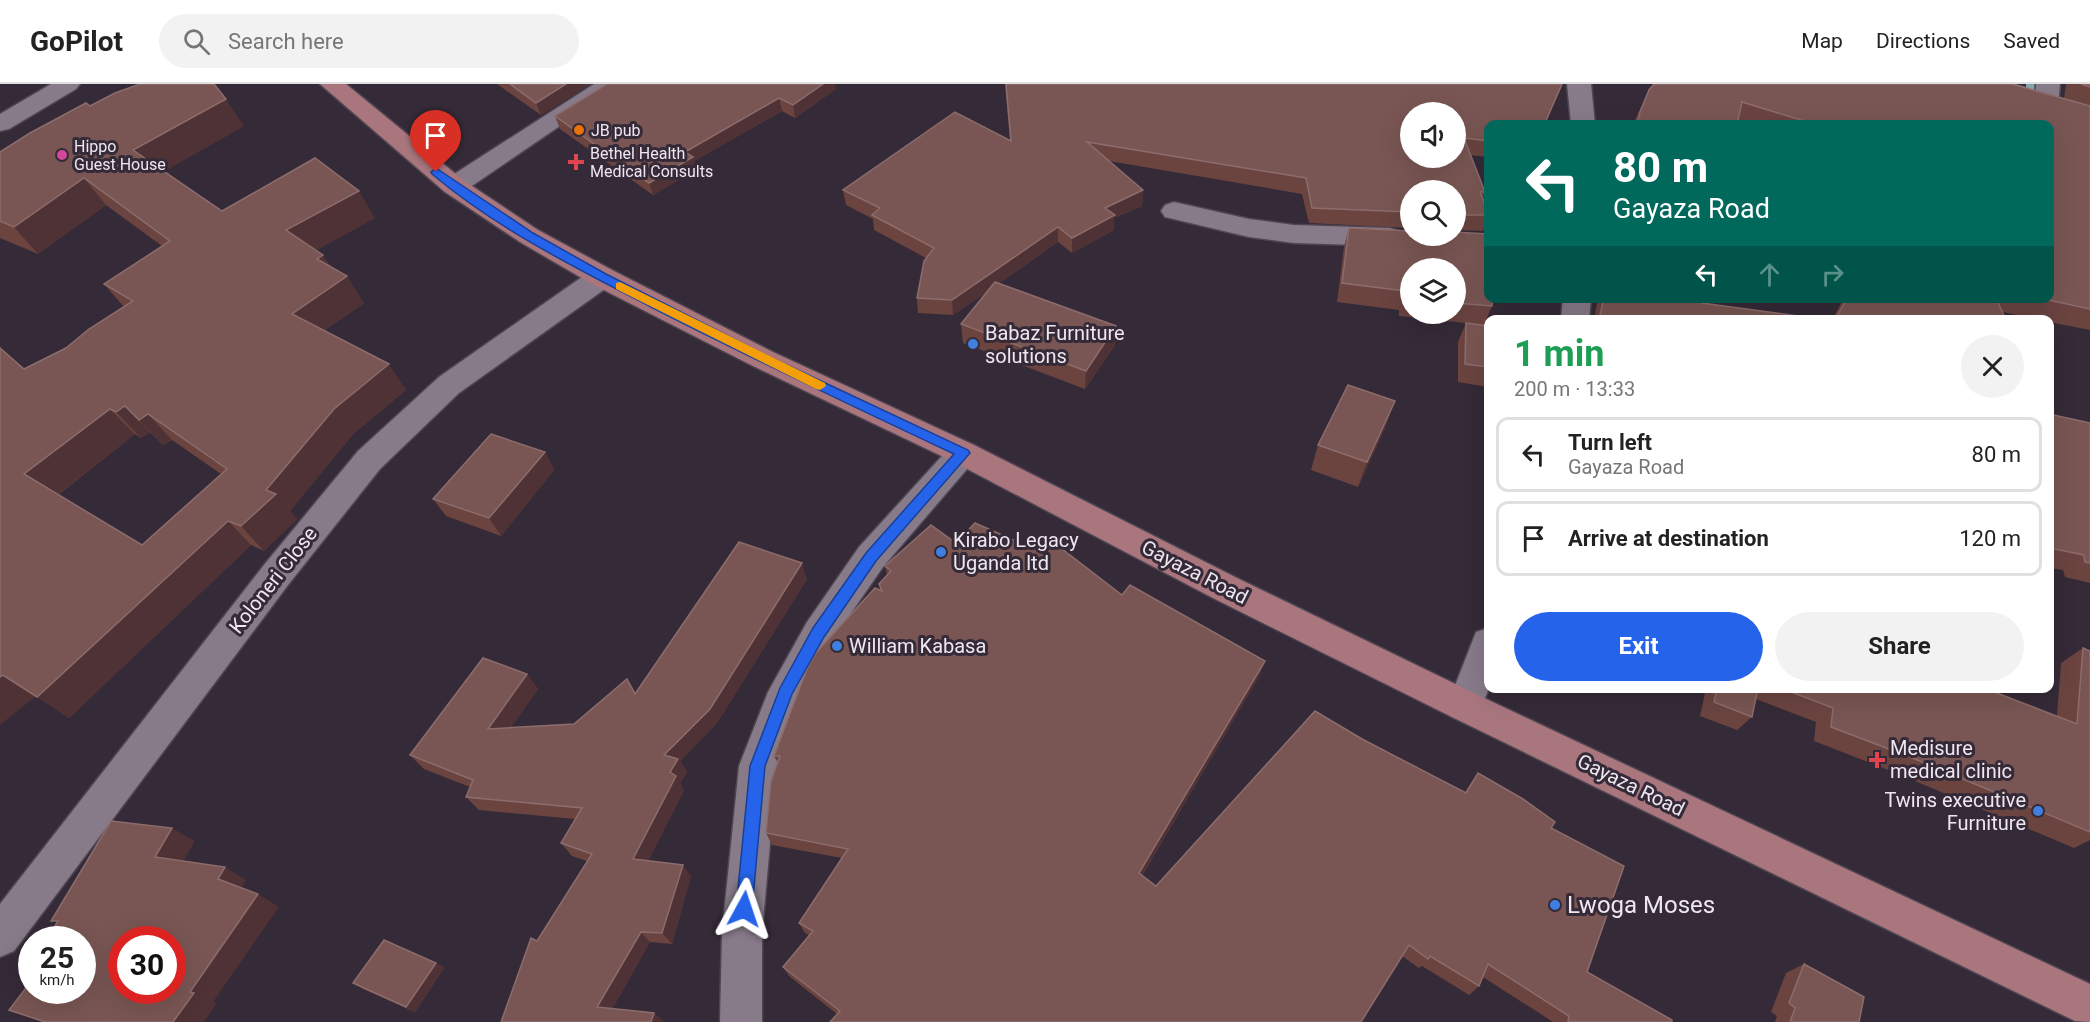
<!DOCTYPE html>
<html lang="en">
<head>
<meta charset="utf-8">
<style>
  :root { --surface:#fff; --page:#f2f2f2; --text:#222; --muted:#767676; --line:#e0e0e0; --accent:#2563eb }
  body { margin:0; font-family:Roboto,sans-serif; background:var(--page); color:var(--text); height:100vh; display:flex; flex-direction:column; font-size:22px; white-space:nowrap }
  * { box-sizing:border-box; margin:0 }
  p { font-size:20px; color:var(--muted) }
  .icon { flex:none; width:33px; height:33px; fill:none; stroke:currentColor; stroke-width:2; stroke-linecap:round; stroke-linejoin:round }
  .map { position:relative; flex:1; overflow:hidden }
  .drawer { position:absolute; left:1484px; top:231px; width:570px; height:378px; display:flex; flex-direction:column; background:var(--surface); border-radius:12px; box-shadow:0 6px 24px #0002 }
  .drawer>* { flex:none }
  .top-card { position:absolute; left:1484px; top:36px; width:570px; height:183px; border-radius:12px; box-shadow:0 6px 24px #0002; background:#00695c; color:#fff; overflow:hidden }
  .tools { position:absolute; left:1400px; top:18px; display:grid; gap:12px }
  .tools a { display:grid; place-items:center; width:66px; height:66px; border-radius:50%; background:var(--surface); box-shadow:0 6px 24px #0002; font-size:30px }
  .speed { position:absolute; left:18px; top:842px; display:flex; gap:12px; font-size:30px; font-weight:700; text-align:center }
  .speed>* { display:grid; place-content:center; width:78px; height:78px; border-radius:50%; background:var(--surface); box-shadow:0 6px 24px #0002; line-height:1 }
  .speed small { font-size:15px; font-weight:400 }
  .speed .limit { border:9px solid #d22; background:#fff; color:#111 }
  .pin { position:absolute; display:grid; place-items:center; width:51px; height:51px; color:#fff; margin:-62px -26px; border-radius:50% 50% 50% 0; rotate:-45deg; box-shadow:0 0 6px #0007 }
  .pin .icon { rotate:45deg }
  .me { position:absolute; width:66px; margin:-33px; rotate:5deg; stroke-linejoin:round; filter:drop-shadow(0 0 4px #0008) }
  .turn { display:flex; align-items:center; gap:21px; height:126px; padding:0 30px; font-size:27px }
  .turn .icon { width:78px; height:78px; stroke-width:2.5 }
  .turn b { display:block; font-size:42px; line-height:51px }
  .lanes { display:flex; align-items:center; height:57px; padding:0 30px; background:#0003; justify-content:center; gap:30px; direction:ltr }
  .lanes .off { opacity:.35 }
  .round { display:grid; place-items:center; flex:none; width:63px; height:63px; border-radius:32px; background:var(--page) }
  .headline { display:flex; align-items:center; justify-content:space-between; height:102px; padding:0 30px }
  h1 { font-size:36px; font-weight:700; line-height:45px; color:#1e9e55 }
  .button { display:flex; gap:12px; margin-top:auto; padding:12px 30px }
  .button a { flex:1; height:69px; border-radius:36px; background:var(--accent); color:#fff; font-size:24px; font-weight:700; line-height:69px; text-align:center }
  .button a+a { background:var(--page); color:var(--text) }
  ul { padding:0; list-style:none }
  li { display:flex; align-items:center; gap:18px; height:75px; margin:0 12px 9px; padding:0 18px; border:3px solid var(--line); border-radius:12px }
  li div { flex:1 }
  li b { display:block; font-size:22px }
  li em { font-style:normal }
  header { display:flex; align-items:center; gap:36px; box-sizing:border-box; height:84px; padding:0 30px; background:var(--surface); border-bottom:2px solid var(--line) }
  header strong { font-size:28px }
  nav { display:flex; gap:33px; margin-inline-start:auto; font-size:21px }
  .search { width:420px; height:54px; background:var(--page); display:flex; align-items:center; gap:15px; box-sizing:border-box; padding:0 21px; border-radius:33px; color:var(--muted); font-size:22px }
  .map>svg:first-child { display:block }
</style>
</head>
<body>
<header>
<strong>GoPilot</strong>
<div class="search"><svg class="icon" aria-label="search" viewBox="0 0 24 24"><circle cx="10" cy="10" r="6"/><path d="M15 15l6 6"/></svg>Search here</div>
<nav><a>Map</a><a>Directions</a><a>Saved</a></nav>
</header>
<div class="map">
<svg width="2090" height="938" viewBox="0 0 2090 938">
  <rect width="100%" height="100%" fill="#352a37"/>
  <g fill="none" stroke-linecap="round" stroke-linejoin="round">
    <polygon fill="#80a5aa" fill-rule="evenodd" points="1999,0 2015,0 2026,3 2026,0 2036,0 2035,7 2030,10"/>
    <defs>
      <g id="minor">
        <polygon points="51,0 80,0 76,5 9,45 0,47 0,30"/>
        <polygon points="594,0 623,0 619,5 573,33 463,108 454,110 445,108 441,102 445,96"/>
        <polygon points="1567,0 1591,0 1595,40 1571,40"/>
        <polygon points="2036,0 2060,0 2058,23 2055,28 2046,30 2037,28 2034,23"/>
        <polygon points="1174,118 1249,135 1294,141 1390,144 1399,147 1403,153 1399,159 1390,162 1294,159 1249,153 1165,133 1161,127 1165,121"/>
        <polygon points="602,184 612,186 616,193 612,200 459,309 380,385 288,501 14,867 0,873 0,820 264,481 358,367 439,293 592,186"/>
        <polygon points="1563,214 1591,214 1589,236 1561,236"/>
        <polygon points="963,357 974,361 979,369 974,377 883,483 831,558 802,613 777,682 762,849 762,938 720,938 722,849 739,682 768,608 807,538 859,463 952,361"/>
        <polygon points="1488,544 1489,604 1478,633 1465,638 1452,633 1447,622 1476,548"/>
      </g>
      <polygon id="primary" points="320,0 346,0 463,96 538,146 612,186 773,268 974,361 1237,494 1478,611 2090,900 2090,938 2075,937 1452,633 1213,514 952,377 753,282 592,200 520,158 445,108"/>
    </defs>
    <use href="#minor" stroke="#4f4551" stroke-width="3"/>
    <use href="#primary" stroke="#4f4551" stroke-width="3"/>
    <use href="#minor" fill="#877a89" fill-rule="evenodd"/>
    <use href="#primary" fill="#a9767e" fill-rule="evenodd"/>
  </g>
  <g fill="#6b4440" fill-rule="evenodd">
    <polygon points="497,0 590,0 541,31"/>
    <polygon points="1005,0 1562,0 1488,40 1488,73 1470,71 1485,108 1483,115 1488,128 1488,135 1483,147 1455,146 1455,106 1410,106 1410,144 1309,139 1302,110 1109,77 1143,106 1142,122 1114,134 1114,146 1072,169 1058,158 998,200 1115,261 1085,305 963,259 961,240 988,207 953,231 918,229 917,214 926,174 874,146 873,135 846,121 843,106 1010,57"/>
    <polygon points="2066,0 2090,0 2090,249 2090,246 2049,238 2049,236 2038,236 2003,228 2006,236 1832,236 1844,214 2049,214 2049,40 1746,40 1737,38 1737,40 1633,40 1649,6 2064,15"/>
    <polygon points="836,5 795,34 782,27 694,77 697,85 653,111 560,45 555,32"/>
    <path d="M244,42L164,87L222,127L375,134L316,166L364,219L325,246L406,306L353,350L290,427L297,435L264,467L251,461L69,634L36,612L24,285L66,264L124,223L104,200L162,162L106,121L38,170L0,154V68ZM150,348L163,361L172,356L221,390L142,461L58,411L135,350L141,354Z"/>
    <path d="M1349,144L1410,147V152H1455V148L1488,150V214H1493L1492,222L1484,241L1468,240L1488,242V303L1458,298V258L1466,239L1399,232V226L1337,218L1344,163ZM1410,184H1455V230H1410Z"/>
    <polygon points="1598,214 1702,214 1702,219 1829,236 1594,236"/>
    <polygon points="2049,330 2090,339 2090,499 2065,493 2063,486 2049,484"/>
    <polygon points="1386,342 1358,403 1311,386 1318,361"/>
    <polygon points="545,368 554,386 501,452 446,432 433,415"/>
    <polygon points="956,459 1122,511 1260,591 1142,792 1156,802 1362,655 1465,708 1478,689 1551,744 1587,888 1672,938 1553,938 1483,893 1479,902 1469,911 1422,882 1419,884 1402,872 837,930 789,892 783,883 809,851 805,849 799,839 842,774 772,761 766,749 778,679 774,672 880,506 879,500 887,491 885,482"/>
    <polygon points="807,495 717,639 680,677 687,688 680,699 684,706 648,777 691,792 672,860 650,858 612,925 654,929 664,938 501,938 537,857 587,777 572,772 561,759 575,735 479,726 466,713 470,703 424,685 410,671 527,590 538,605 511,643 574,640 627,595 636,609"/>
    <polygon points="2083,564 2090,567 2090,756 2074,764 1896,689 1814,657 1816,638 1756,615 1752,633 1737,646 1700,632 1706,604 1984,604 2057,632 2061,579"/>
    <polygon points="436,879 444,884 415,928 363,905 353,899"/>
    <polygon points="1804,880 1859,938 1775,938 1777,932 1771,928 1786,889"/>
  </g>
  <g fill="#4f3235">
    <polygon points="566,0 590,0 541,31 536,19"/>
    <polygon points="823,0 835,0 836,5 795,34 793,21"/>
    <polygon points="779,14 782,27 694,77 697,85 653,111 649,99 685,68"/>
    <polygon points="226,15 244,42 154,93 133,66"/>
    <polygon points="84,94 106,121 38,170 14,143"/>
    <polygon points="1143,106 1142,122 1114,134 1114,146 1072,169 1072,154 1105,124"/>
    <polygon points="359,107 375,134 304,173 286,146"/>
    <polygon points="1058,143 1058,158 953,231 952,216"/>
    <polygon points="323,171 340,197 347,192 364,219 311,256 292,230 317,175"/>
    <polygon points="1116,242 1115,261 1085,305 1086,287"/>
    <polygon points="389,280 406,306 353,350 290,427 297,435 264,467 241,442 266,406 334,325"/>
    <polygon points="1395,317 1386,342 1358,403 1367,378"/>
    <polygon points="125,322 150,348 141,354 116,328"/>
    <polygon points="110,325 135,350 52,415 24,390"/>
    <polygon points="148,330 172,356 163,361 139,336"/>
    <polygon points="545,368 554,386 501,452 489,434"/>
    <polygon points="228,437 251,461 69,634 37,613"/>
    <polygon points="802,479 807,495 717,639 680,677 687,688 680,699 684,706 643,787 633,775 670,688 664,671"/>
    <polygon points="1265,577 1260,591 1137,800 1139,789"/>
    <polygon points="527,590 538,605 500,659 488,645"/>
    <polygon points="3,591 36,612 0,641 0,593"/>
    <polygon points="172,744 195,757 178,786 155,773"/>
    <polygon points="683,781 691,792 672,860 662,849"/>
    <polygon points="225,783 246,796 239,808 218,795"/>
    <polygon points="258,810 279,823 213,918 217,919 204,938 173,938 190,908"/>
    <polygon points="641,848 650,858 608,932 597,923"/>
    <polygon points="436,879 444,884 415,928 406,923"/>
    <polygon points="654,929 664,938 651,938"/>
  </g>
  <g fill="#795653" stroke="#8c6c6c" stroke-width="1.5" fill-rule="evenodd">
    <path d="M140,0H214L226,15L133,66L222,127L315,74L359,107L286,146L323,171L317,175L347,192L292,230L389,280L334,325L266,406L276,410L241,442L228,437L37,613L3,591L0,593V264L24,285L66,264L89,245L133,217L104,200L170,157L84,94L14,143L0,137V68L30,49L86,19L90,22L115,9ZM125,322L139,336L148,330L227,385L142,461L24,390L110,325L116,328Z"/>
    <polygon points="510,0 566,0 536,19"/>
    <polygon points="607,0 823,0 793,21 779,14 685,68 693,73 649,99 555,32"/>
    <path d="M1006,0H1562L1545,39V40H1488V57L1464,54L1485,108H1480L1488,128V131H1461L1458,135H1455V106H1410V128L1312,124L1306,94L1087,58L1143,106L1105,124L1115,131L1072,154L1058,143L952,216L917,214L924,177L934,164L872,131L880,124L843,106L955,28L1011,57ZM1410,28H1455V74H1410Z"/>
    <polygon points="1654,0 2012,0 2090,22 2090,225 2039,214 2049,214 2049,40 1814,40 1742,18 1737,40 1637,40 1640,28 1649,6"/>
    <polygon points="2081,0 2090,0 2090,3"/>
    <polygon points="1349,144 1410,147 1410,152 1455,152 1455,148 1488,150 1488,214 1493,214 1492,222 1455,219 1455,184 1410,184 1410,214 1405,213 1405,207 1342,199"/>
    <polygon points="995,198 1116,242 1086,287 961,240"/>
    <polygon points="1604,214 1702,214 1702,219 1828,236 1611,236 1611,233 1600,231"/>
    <polygon points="1847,214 1996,214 2006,236 1835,236"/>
    <polygon points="1466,239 1488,242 1488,283 1465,280"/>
    <polygon points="1348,301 1395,317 1367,378 1318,361"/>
    <polygon points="2049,330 2090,339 2090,479 2085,478 2084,471 2049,464"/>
    <polygon points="491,350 545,368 489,434 433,415"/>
    <polygon points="975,439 1041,468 1053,458 1122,511 1130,501 1265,577 1139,789 1156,802 1315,627 1362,655 1466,709 1478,689 1523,715 1555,738 1551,744 1624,782 1587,888 1672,936 1672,938 1568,938 1569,932 1488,880 1479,902 1430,872 1428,875 1409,861 1361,938 830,938 840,927 783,883 813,847 799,839 848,765 766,749 771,697 780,672 774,672 807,585 815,570 875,504 882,507 879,500 891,487 885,482 931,441 956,459"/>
    <polygon points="739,458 802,479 710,625 664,671 678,675 670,688 676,692 633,775 683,781 662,849 641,848 597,923 654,929 651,938 501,938 531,854 537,857 592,770 561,759 582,724 466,713 473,696 410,671 483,574 527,590 488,645 574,640 627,595 635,610"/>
    <polygon points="2083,564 2090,567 2090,748 1915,675 1831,643 1833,624 1781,604 1984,604 2077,640"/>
    <polygon points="1717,604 1758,604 1752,633 1714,618"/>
    <path d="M111,737L172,744L155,773L225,783L218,795L258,810L190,908L194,909L173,938H45L9,926L32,896V906H82V855H47L58,837H51ZM122,855H172V906H122Z"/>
    <polygon points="384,856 436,879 406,923 353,899"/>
    <polygon points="1804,880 1864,913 1859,938 1790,938 1795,924 1789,919"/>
  </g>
  <path fill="#2563eb" stroke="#184099" stroke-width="1.5" d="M436,84L533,149L606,190L768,272L968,366L970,369L876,477L824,553L792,610L765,682L752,825L750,831L744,834L738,831L736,825L750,682L780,604L813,544L866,469L954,370C852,322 751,274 651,223C576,184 497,145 432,90L431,88Z"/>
  <polygon fill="#f59e0b" points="620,198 825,299 826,302 820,306 816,305 616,205 616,199"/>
  <circle fill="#e8710a" stroke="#352a37" stroke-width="2" cx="579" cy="46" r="6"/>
  <circle fill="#d1479c" stroke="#352a37" stroke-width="2" cx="62" cy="71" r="6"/>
  <g fill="#e0444e" stroke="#352a37" stroke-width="2">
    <path d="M573 69h6v6h6v6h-6v6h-6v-6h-6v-6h6z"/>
    <path d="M1874 667h6v6h6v6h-6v6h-6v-6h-6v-6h6z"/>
  </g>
  <g fill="#3f7fe0" stroke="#352a37" stroke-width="2">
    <circle cx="973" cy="260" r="6"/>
    <circle cx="941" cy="468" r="6"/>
    <circle cx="837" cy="562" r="6"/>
    <circle cx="2038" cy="727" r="6"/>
    <circle cx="1555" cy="821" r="6"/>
  </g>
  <g text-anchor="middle" stroke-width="6" stroke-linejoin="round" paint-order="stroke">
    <g font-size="16" fill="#efe7f0" stroke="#352a37" text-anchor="start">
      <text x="591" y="52">JB pub</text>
      <text x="74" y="68">Hippo<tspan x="74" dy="18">Guest House</tspan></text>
      <text x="590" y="75">Bethel Health<tspan x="590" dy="18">Medical Consults</tspan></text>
    </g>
    <g font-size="20" fill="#efe7f0" stroke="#352a37" text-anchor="start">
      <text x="985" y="256">Babaz Furniture<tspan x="985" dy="23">solutions</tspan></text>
      <text x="953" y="463">Kirabo Legacy<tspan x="953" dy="23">Uganda ltd</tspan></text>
      <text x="849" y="569">William Kabasa</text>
      <text x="1890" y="671">Medisure<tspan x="1890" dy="23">medical clinic</tspan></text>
      <text x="2026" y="723" text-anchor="end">Twins executive<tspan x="2026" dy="23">Furniture</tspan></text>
    </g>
    <g font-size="20" fill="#efe7f0" stroke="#352a37">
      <text transform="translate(1195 488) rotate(27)" y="7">Gayaza Road</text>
      <text transform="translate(273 496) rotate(-52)" y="7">Koloneri Close</text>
      <text transform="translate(1631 701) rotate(26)" y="7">Gayaza Road</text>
    </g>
    <g font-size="24" fill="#efe7f0" stroke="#352a37" text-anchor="start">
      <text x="1567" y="829">Lwoga Moses</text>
    </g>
  </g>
</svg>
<div class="tools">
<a><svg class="icon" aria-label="sound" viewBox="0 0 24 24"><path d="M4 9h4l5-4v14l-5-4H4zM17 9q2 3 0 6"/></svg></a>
<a><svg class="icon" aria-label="search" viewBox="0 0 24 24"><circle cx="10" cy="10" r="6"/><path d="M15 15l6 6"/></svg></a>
<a><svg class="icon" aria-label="layers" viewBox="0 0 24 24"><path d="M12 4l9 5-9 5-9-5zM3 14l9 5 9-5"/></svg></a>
</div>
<div class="speed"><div>25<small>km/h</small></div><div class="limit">30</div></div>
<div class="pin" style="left:436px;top:88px;background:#d93025"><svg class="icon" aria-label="arrive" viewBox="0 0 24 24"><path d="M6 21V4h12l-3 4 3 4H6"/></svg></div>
<svg class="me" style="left:744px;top:825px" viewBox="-20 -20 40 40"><path d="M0-17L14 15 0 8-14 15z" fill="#2563eb" stroke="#fff" stroke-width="4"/></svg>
<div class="top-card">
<div class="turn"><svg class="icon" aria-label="left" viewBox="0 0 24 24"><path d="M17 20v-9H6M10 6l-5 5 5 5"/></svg><div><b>80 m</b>Gayaza Road</div></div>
<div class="lanes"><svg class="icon" aria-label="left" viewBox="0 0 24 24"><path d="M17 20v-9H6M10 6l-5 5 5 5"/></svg><svg class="icon off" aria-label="ahead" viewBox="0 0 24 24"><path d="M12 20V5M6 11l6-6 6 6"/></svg><svg class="icon off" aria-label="right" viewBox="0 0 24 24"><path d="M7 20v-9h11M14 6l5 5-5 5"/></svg></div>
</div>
<section class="drawer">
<div class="headline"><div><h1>1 min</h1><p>200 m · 13:33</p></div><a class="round"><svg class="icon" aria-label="close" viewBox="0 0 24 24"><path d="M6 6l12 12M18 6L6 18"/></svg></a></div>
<ul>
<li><svg class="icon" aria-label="left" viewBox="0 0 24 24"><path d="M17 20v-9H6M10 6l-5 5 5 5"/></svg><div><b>Turn left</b><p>Gayaza Road</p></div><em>80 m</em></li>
<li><svg class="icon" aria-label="arrive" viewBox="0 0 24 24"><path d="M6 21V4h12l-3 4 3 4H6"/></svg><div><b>Arrive at destination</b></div><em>120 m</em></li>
</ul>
<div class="button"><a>Exit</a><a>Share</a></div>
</section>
</div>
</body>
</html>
